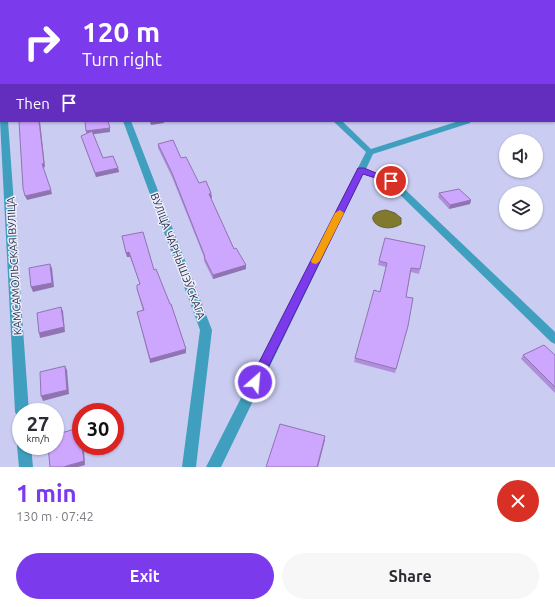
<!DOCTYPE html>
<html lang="en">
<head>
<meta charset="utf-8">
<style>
  :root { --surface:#fff; --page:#f7f7f7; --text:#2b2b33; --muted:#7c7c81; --accent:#7c3aed }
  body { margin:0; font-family:Ubuntu,sans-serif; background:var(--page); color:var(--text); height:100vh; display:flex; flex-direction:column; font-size:15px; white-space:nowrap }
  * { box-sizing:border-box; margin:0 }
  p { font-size:13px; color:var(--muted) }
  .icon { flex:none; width:22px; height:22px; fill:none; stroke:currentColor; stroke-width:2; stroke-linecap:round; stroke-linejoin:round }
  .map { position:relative; height:467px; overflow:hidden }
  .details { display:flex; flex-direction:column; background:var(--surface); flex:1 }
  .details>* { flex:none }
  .top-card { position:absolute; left:0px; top:0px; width:555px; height:122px; box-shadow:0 1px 3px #0004; background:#7c3aed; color:#fff; overflow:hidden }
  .tools { position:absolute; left:499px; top:134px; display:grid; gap:8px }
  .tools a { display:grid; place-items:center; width:44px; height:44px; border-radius:50%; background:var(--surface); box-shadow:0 1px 3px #0004; font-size:20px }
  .speed { position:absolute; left:12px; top:403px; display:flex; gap:8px; font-size:20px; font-weight:700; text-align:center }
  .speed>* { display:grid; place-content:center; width:52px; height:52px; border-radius:50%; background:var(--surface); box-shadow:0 1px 3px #0004; line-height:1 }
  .speed small { font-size:10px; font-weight:400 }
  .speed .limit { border:6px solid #d22; background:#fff; color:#111 }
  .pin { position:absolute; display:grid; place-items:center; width:34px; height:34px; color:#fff; margin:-17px; border:2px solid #fff; border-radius:50%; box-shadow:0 1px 4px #0007 }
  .me { position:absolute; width:44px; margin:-22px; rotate:27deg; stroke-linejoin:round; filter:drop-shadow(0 0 3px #0008) }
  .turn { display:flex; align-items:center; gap:14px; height:84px; padding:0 16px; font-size:18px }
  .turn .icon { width:52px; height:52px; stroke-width:2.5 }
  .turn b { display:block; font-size:28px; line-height:34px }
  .then { display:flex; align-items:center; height:38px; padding:0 16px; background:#0003; gap:8px; font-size:15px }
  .round { display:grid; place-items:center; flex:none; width:42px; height:42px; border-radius:21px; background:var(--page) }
  .head { display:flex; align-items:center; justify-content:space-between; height:68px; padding:0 16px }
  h1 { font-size:24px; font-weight:700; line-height:30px; color:var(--accent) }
  .button { display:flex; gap:8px; margin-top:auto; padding:8px 16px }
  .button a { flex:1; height:46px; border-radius:24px; background:var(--accent); color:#fff; font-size:16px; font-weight:700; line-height:46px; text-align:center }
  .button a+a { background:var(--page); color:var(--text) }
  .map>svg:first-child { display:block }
</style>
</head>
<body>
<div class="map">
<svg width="555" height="467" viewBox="0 0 555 467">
  <rect width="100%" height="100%" fill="#caccf2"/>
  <path fill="#80792e" stroke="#686333" d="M386,210L395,213L401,218V224C380,237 358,213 386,210Z"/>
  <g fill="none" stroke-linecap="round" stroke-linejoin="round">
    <g fill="#409fbe" fill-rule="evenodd">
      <rect x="77" y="0" width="6" height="1"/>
      <polygon points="195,0 202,0 194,1"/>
      <polygon points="348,0 355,0 356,1 349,1"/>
      <rect x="475" y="0" width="6" height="1"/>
      <polygon points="0,36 1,36 0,41"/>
      <rect x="0" y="65" width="1" height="17"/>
      <polygon points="1,120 1,121 8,121 29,412 21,412 21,417 17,416 15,412 0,121"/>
      <polygon points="123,121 131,121 212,330 196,467 182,467 200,330"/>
      <polygon points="333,121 342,121 371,149 459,121 471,121 470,123 373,154 366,169 394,179 555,332 555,344 551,342 388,183 363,174 221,467 206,467 366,152"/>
      <polygon points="19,441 21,441 21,446 31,446 33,467 19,467 17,446"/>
    </g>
  </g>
  <g fill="#b08fda">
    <polygon points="110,132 93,134 103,158 118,168 119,172 96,177 81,136"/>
    <polygon points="158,144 181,158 199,183 211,193 212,198 210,198 234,249 246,269 213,279 204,261 204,257 172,177 158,148"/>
    <polygon points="439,193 471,200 470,204 449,209 438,197"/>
    <polygon points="122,236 154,270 186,349 186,353 150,363 138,316 143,311 137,289 140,284 130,257 127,257"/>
    <polygon points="425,246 419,274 411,272 406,297 407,330 395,373 354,362 355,358 380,292 386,267 378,265 379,261"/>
    <polygon points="523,355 555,355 555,393 521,359"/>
  </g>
  <g fill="#9074b2">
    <polygon points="374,0 386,0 374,1"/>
    <polygon points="39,121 40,121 45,167 43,168 42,164"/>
    <polygon points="155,121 164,121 164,123 151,125 150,122"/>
    <polygon points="110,128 110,132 87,135 86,131"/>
    <polygon points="118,168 119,172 96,177 95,173"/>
    <polygon points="51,190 52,194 27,200 25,196"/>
    <polygon points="211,193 212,198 209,198 209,194"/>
    <polygon points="471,200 470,204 449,209 450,205"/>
    <polygon points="129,252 130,257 127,257 126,253"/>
    <polygon points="50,264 52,268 54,287 33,292 31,287"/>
    <polygon points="246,265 246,269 213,279 213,275"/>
    <polygon points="61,307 63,311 65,332 40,338 39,333"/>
    <polygon points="186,349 186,353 150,363 150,359"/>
    <polygon points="65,366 67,370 69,394 43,401 41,396"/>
    <polygon points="325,436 325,440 318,467 317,467"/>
    <polygon points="82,446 89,446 90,447 84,449 85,465 78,467 63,467"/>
  </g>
  <g fill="#cda6fe" stroke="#9074b2">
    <polygon points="0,0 17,0 17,1 1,1 1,8"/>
    <polygon points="19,121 39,121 44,163 42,164 51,190 25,196 23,188"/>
    <polygon points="85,121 108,121 110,128 86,131"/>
    <polygon points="92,131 103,158 113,156 118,168 95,173 81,136"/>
    <polygon points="173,140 181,158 186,157 199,183 206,181 211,193 209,194 234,249 236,248 246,265 213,275 204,257 205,257 172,173 158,144"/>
    <polygon points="459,189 471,200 450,205 439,193"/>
    <polygon points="143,232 154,270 156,269 170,304 171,304 186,349 150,359 137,312 144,310 137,289 137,285 140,284 129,252 126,253 122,236"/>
    <polygon points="385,238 425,246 420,269 411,268 406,297 413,298 408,326 396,369 355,358 374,290 380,292 387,263 379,261"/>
    <polygon points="50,264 52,283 31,287 29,268"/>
    <polygon points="61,307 64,327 39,333 37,313"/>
    <polygon points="544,345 555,355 555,387 523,355"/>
    <polygon points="65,366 67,390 41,396 40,372"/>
    <polygon points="280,424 325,436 317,467 266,467"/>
    <polygon points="81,427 81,446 82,446 84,461 63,467 50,467 48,446 55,446 55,435"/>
  </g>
  <polygon fill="#7c3aed" stroke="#51269a" points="358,168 364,168 395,181 391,183 363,174 259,386 255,387 251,386 249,382"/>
  <polygon fill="#f59e0b" points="340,210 344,213 320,261 316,264 312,263 311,261 335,213"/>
  <g text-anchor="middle" stroke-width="3" stroke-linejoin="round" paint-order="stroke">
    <g font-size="11" fill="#303140" stroke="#eeefff">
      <text transform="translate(178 256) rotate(69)" y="4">ВУЛІЦА ЧАРНЫШЭЎСКАГА</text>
      <text transform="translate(14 266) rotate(-93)" y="4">КАМСАМОЛЬСКАЯ ВУЛІЦА</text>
    </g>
  </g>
</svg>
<div class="tools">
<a><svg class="icon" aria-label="sound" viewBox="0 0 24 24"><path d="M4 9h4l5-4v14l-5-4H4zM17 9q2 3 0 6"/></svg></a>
<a><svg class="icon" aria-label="layers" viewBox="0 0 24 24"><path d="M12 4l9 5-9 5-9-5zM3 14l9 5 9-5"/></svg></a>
</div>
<div class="speed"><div>27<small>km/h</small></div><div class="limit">30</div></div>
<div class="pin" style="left:391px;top:181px;background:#d93025"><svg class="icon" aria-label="arrive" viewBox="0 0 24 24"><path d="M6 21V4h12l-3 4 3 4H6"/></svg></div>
<svg class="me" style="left:255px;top:382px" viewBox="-20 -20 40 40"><circle r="17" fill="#7c3aed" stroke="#fff" stroke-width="3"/><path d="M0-11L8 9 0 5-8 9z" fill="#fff"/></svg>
<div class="top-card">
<div class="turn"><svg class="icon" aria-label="right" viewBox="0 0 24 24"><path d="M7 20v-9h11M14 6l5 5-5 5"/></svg><div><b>120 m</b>Turn right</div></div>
<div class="then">Then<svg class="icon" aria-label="arrive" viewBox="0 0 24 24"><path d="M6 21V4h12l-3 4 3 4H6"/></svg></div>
</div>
</div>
<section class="details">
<div class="head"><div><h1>1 min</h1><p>130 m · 07:42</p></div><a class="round" style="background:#d93025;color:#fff"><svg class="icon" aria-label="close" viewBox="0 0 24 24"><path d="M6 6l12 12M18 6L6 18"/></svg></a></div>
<div class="button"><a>Exit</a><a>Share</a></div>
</section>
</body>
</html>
